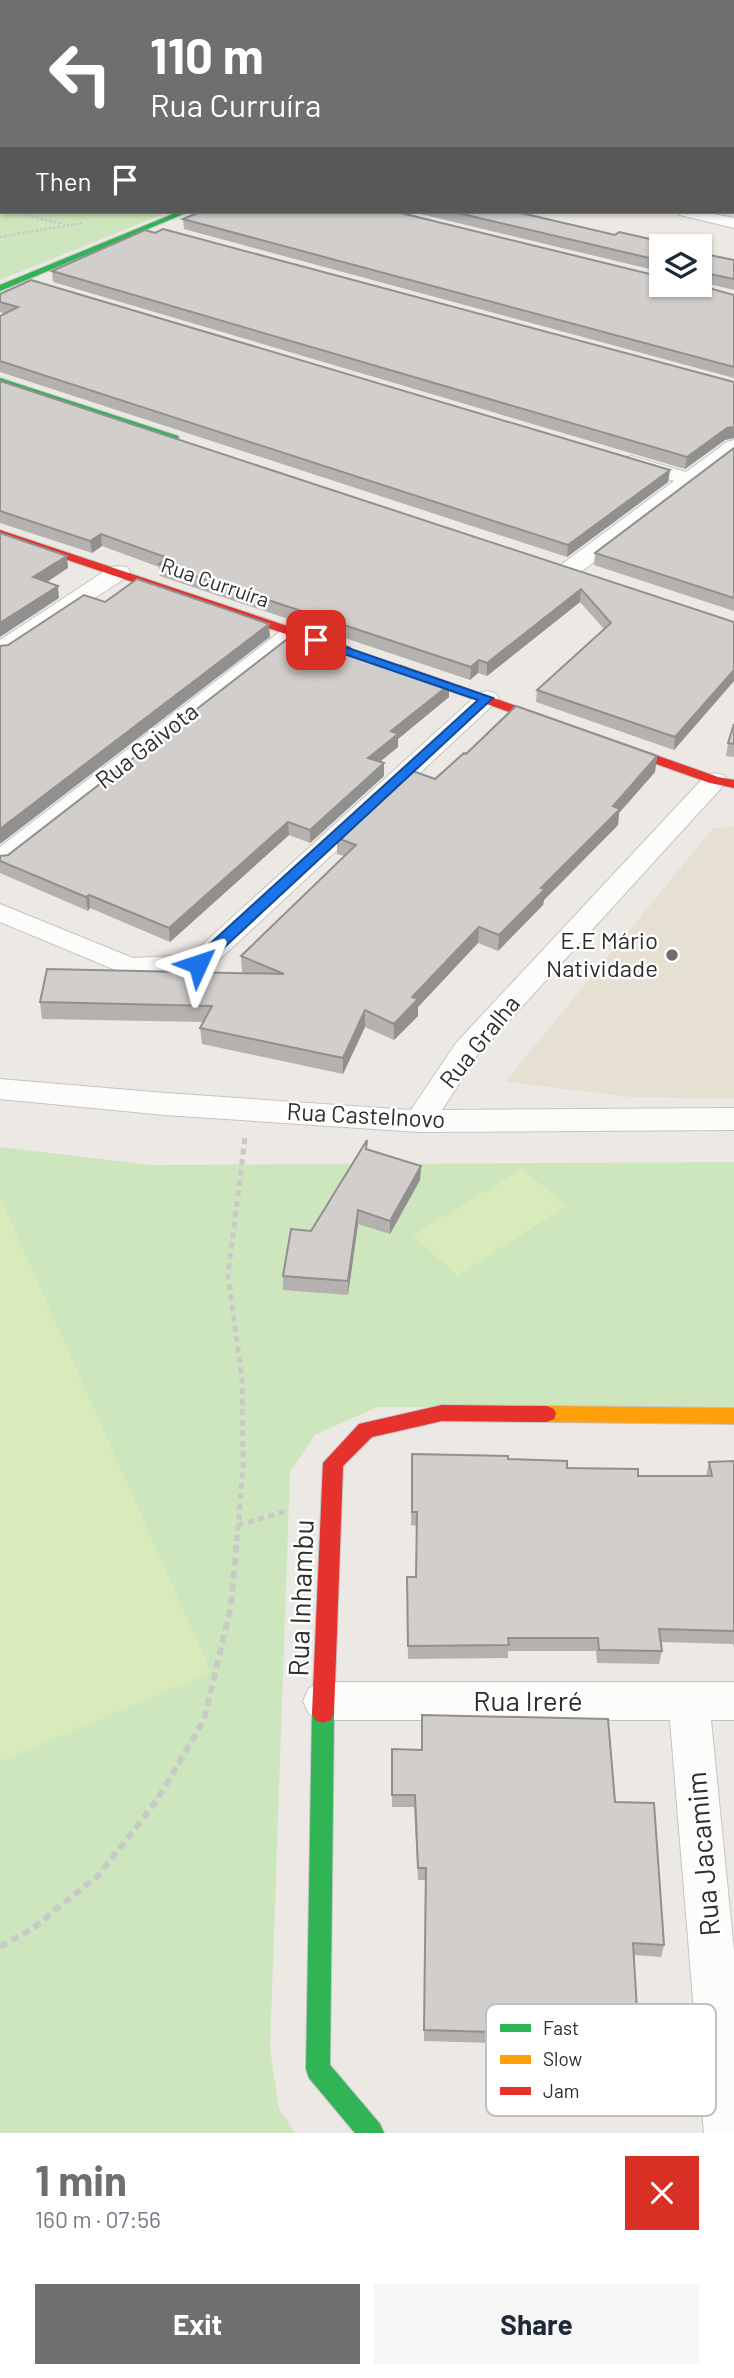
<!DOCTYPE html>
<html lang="en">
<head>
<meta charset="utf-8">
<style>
  :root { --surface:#fff; --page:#f6f6f7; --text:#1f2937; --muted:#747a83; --accent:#706f6e }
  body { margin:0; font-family:Barlow,sans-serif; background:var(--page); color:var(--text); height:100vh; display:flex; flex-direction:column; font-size:26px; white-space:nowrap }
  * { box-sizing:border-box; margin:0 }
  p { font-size:23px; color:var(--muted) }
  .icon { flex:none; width:38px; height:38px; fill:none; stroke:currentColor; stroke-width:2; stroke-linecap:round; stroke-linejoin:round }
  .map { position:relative; height:2133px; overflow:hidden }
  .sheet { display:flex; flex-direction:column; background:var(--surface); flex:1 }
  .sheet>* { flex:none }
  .guide { position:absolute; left:0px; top:0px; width:735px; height:214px; box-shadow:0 2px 5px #0004; background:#706f6e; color:#fff; overflow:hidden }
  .buttons { position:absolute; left:649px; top:234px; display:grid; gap:14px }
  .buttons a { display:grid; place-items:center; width:63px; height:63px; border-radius:0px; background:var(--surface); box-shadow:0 2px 5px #0004; font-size:35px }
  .pin { position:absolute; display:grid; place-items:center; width:60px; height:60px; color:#fff; margin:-30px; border-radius:14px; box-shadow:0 4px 10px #0006 }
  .me { position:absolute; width:77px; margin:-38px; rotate:48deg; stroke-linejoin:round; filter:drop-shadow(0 0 5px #0008) }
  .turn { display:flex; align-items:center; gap:24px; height:147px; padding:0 35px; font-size:32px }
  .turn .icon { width:91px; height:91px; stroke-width:2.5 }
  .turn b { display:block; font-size:49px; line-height:60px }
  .then { display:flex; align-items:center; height:66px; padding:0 35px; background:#0003; gap:14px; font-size:26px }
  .round { display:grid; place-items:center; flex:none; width:74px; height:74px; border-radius:0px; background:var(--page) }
  .overview { display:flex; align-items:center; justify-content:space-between; height:119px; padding:0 35px }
  h1 { font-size:42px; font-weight:700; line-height:52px; color:var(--accent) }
  .cta { display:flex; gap:14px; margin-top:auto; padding:14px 35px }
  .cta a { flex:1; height:80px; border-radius:0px; background:var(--accent); color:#fff; font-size:28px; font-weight:700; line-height:80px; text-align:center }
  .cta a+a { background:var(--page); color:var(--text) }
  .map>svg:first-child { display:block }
</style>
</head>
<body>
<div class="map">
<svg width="734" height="2133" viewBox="0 0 734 2133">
  <rect width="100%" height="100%" fill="#ece8e4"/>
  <polygon fill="#e6e0d3" points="734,827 734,1099 632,1097 505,1082 713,828"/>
  <g fill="#cee6be">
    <polygon points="88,0 687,0 683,2"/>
    <polygon points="4,212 169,212 0,280 0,213"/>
    <polygon points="0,1147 151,1165 734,1162 734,1407 377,1407 315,1435 290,1472 270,2049 279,2109 295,2133 0,2133"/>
  </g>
  <g fill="#d9eabb">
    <polygon points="522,1169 567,1206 457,1276 413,1235"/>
    <polygon points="0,1197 211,1672 0,1762"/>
  </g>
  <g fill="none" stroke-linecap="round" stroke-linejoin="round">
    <defs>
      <polygon id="lane" points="2,67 2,71 0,72 0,68"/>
      <g id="street">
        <rect x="733" y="155" width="1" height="8"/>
        <polygon points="0,200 2,200 0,210"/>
        <polygon points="677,212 704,212 734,218 734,228 680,215"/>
        <polygon points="734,440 734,455 578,574 562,574 559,569 562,564 674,481 624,466 621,462 624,458 631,456 686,472 727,442"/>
        <polygon points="119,566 127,567 130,572 127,577 8,655 0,657 0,640 111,567"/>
        <polygon points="293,626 301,628 304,633 301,638 9,866 0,868 0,847 285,628"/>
        <polygon points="487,691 495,693 499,698 495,703 208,970 130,976 0,922 0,904 133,958 191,955 479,693"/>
        <polygon points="715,773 724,775 727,780 724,785 476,1057 442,1110 734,1108 734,1130 419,1132 165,1115 0,1099 0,1079 165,1093 411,1110 456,1043 706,775"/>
        <polygon points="323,1682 734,1682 734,1720 711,1720 734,1951 734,2133 704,2133 670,1720 323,1720 309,1714 303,1701 309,1688"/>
      </g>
      <g id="fast">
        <polygon points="178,212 188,212 0,291 0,285"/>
        <polygon points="0,378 178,436 179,438 170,440 0,384"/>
        <polygon points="323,1703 331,1706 334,1713 330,2065 380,2124 384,2133 355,2133 309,2078 306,2069 312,1713 315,1706"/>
      </g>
      <g id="slow">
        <rect x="733" y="51" width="1" height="4"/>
        <rect x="733" y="91" width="1" height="5"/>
        <rect x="0" y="145" width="2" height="5"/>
        <polygon points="547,1406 734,1408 734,1424 547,1422 540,1419 538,1414 540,1409"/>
      </g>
      <g id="jam">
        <polygon points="692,0 700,0 690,2"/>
        <polygon points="0,530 350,647 352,650 346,654 342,653 0,537"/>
        <polygon points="400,665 718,777 734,780 734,788 710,783 396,672 394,669"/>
        <polygon points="442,1405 547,1406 554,1409 556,1414 554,1419 547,1422 442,1421 372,1437 343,1466 334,1713 331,1720 323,1723 315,1720 312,1713 323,1463 359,1424"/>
      </g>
    </defs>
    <use href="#lane" stroke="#c5c4c5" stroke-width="3"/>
    <use href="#street" stroke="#c5c4c5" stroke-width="2"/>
    <use href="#fast" stroke="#c5c4c5" stroke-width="2"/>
    <use href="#slow" stroke="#c5c4c5" stroke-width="2"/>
    <use href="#jam" stroke="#c5c4c5" stroke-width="2"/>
    <g stroke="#c9c9c8" stroke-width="2.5" stroke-dasharray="2.5 2" stroke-linecap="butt">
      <polyline points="19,213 62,224"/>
      <polyline points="0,237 82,223"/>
    </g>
    <g stroke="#c9c9c8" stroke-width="5" stroke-dasharray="6 4.5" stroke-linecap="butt">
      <polyline points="238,1525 287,1511"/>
      <polyline points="237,1541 243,1467 242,1379 228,1275 245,1138"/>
    </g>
    <polyline stroke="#c9c9c8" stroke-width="6" stroke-dasharray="8 5" stroke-linecap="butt" points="0,1947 32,1929 99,1875 157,1800 204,1720 231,1606 237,1539"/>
    <use href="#lane" fill="#fcfcfb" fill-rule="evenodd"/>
    <use href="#street" fill="#fcfcfb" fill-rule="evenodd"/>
    <use href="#fast" fill="#30b455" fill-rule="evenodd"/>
    <use href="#slow" fill="#ff9f0a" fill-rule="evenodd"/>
    <use href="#jam" fill="#e5322d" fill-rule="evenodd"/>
  </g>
  <g fill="#b4b1af">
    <rect x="0" y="73" width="2" height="63"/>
    <polygon points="412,212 517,212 615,235 672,244 672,246 662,247 662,272"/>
    <polygon points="183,219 734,295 734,378 184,229"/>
    <polygon points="700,253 734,260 734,290 700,282"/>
    <polygon points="52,271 734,382 734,438 725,440 685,469 53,282"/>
    <polygon points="0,294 670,470 668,482 567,557 0,372 0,316 5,314 0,312"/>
    <polygon points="0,381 734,622 734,681 674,750 536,702 537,690 604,629 580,602 487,676 478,673 470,680 160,576 159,567 102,546 92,553 0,523"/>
    <polygon points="734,448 734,611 594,565 595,553"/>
    <polygon points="449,685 449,697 398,739 398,747 380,762 384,763 384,776 310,843 289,835 170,942 90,908 88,911 0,873 0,856 8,855"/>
    <polygon points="734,724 734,757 726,756 728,743"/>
    <polygon points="466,754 657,756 655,772 619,813 618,825 544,900 543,905 498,951 478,943 418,1007 418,1016 394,1040 365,1027 343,1074 202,1044 200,1028 203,1022 42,1019 40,1002 244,973 242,972 241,956 344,856 337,854 337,838 435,779"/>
    <polygon points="367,1149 421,1166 420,1180 390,1234 358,1224 348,1295 283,1290 283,1276 311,1231"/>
    <polygon points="412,1454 508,1459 638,1476 706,1476 709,1462 734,1461 734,1649 733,1644 661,1642 662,1651 659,1664 597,1663 596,1651 508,1651 508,1658 408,1659 407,1577 416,1577 417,1526 411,1525"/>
    <polygon points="392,1749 421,1750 615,1802 664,1945 661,1957 634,1955 639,2044 636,2055 527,2049 527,2044 424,2041 425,1880 418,1880 414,1807 392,1807"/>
  </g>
  <g fill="#92908e">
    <polygon points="734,427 734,438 725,440 685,469 687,457 727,428"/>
    <polygon points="670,470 668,482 567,557 568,545"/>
    <polygon points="101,534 102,546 92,553 90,541"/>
    <polygon points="67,556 68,568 35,590 33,577"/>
    <polygon points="58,586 59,598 0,637 0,623"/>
    <polygon points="581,589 580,602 487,676 487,663"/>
    <polygon points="269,624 270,637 0,844 0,829"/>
    <polygon points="479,660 478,673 470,680 471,667"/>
    <polygon points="734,670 734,681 674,750 675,737"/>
    <polygon points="449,685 449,697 398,739 398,747 368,771 368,758 391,731"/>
    <polygon points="657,756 655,772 619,813 618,825 544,900 543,905 498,951 499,935"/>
    <polygon points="384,763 384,776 310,843 310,830"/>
    <polygon points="288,822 289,835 170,942 169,928"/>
    <polygon points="89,895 90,908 88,911 86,897"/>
    <polygon points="479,927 478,943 418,1007 418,1016 394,1040 394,1024 412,997"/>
    <polygon points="365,1010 365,1027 343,1074 343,1058"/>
    <polygon points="421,1166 420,1180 390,1234 390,1221"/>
    <polygon points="358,1210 358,1224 348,1295 348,1281"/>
  </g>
  <g fill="#d1cecb" stroke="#92908e" stroke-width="2">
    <polygon points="0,73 2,73 2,123 0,122"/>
    <polygon points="200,212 397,212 662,277 662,285 698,285 734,295 734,367 183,219"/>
    <polygon points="454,212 517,212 615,235 619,232 672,244 669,246 673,247 662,247 662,261"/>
    <polygon points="163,229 734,382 734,427 727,428 687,457 52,271 145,230 155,233"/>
    <polygon points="700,253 734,260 734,279 700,272"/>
    <polygon points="31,280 670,470 568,545 0,361 0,316 18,307 0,302 0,294"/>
    <polygon points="0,381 734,622 734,670 675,737 537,690 611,623 581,589 487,663 479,660 471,667 159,564 168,558 101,534 90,541 0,511"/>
    <polygon points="734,448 734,598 595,553"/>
    <polygon points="0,533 67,556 33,577 58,586 0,623"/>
    <polygon points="137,579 269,624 0,829 0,646 8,645 84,595 105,602"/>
    <polygon points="295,633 449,685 391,731 398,734 368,758 384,763 310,830 288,822 169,928 89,895 86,897 0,861 0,856 8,855"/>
    <polygon points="516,706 657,756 613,806 620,809 541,888 545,889 499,935 479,927 412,997 418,999 394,1024 365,1010 343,1058 200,1028 212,1006 40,1002 47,969 284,974 241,956 356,845 337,838 410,770 435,779 464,753 466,754"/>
    <polygon points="734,724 734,744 728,743"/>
    <polygon points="367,1140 366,1149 421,1166 390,1221 358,1210 348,1281 283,1276 291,1229 311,1231"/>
    <polygon points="412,1454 508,1456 508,1459 567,1461 567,1468 638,1469 638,1476 712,1476 709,1462 734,1461 734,1631 659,1629 662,1651 599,1650 598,1638 508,1638 509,1645 408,1646 407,1577 416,1577 417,1512 412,1512"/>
    <polygon points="422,1715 608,1719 615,1802 654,1803 664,1945 633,1943 639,2044 529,2038 529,2033 424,2030 426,1868 418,1868 415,1795 392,1795 392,1749 422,1750"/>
  </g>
  <polygon fill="#1a73e8" stroke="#114b97" stroke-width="2" points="316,637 493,698 203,967 192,967 190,964 192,960 478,700 312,643 310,640"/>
  <circle fill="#706f6e" stroke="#fff" stroke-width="2.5" cx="672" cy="955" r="7"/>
  <g text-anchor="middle" stroke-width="5" stroke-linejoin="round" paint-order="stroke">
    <g font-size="21" fill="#2e2e2e" stroke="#fff">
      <text transform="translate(215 583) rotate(19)" y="7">Rua Curruíra</text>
    </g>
    <g font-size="24" fill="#2e2e2e" stroke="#fff">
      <text transform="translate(147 746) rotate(-38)" y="8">Rua Gaivota</text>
      <text transform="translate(480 1042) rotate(-51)" y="8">Rua Gralha</text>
      <text transform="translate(366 1116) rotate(3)" y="8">Rua Castelnovo</text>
    </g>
    <g font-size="24" fill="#2e2e2e" stroke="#fff" text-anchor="end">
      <text x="658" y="949">E.E Mário<tspan x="658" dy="28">Natividade</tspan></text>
    </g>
    <g font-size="28" fill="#2e2e2e" stroke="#fff">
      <text transform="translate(301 1598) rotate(-88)" y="10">Rua Inhambu</text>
      <text x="528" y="1711">Rua Ireré</text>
      <text transform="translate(703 1854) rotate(-95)" y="10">Rua Jacamim</text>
    </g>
  </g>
  <rect x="486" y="2004" width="230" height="112" rx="10" fill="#fff" stroke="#c0c0c0" stroke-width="2"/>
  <rect x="500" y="2024" width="31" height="8" fill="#30b455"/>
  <rect x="500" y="2055" width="31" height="9" fill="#ff9f0a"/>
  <rect x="500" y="2087" width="31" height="8" fill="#e5322d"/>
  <g font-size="19" fill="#2e2e2e">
    <text x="543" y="2035">Fast</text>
    <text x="543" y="2066">Slow</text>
    <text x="543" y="2098">Jam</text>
  </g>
</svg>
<div class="buttons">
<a><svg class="icon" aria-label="layers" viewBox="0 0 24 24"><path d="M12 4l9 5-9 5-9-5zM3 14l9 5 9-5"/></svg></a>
</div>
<div class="pin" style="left:316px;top:640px;background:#d93025"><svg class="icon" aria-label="arrive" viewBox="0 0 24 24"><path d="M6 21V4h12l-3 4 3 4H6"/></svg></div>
<svg class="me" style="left:198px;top:964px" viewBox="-20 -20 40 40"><path d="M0-17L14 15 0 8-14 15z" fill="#1a73e8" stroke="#fff" stroke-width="4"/></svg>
<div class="guide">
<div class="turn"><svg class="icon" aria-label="left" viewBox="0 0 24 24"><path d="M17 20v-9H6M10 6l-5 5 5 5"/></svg><div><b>110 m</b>Rua Curruíra</div></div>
<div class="then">Then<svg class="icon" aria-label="arrive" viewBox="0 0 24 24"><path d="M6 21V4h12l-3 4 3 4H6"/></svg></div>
</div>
</div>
<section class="sheet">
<div class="overview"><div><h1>1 min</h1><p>160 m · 07:56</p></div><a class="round" style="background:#d93025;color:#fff"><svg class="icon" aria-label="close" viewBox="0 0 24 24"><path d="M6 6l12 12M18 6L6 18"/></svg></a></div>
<div class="cta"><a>Exit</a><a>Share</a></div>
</section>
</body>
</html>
